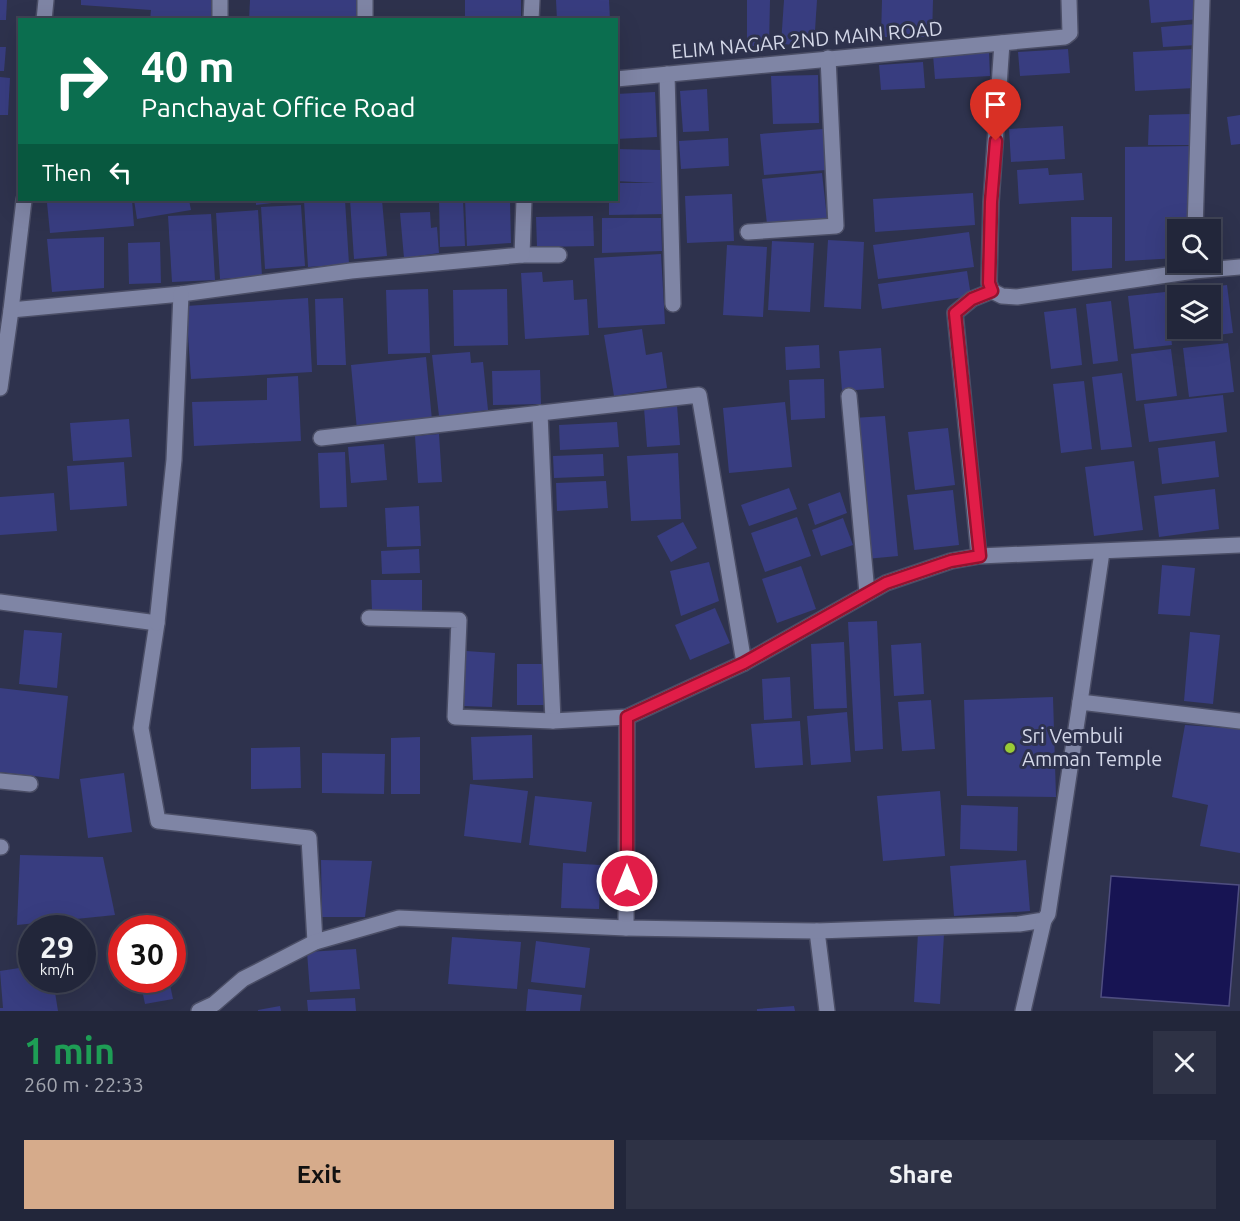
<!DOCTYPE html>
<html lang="en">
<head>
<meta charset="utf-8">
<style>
  :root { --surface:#22263a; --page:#2e3245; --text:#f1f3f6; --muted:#a2a5af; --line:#3f4354; --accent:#d6ab8b }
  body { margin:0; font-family:Ubuntu,sans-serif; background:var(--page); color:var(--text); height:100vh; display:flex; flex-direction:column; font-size:22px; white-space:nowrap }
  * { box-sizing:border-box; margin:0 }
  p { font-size:20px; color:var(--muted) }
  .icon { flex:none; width:33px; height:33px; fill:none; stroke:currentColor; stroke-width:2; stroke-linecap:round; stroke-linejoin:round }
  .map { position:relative; height:1011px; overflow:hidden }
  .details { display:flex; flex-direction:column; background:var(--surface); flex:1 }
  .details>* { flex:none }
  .banner { position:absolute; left:18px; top:18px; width:600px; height:183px; border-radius:0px; box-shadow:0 6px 24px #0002,0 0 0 2px var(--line); background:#0b6e4f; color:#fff; overflow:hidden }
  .fabs { position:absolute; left:1167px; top:219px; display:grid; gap:12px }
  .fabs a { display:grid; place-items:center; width:54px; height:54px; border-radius:0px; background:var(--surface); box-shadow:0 6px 24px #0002,0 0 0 2px var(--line); font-size:30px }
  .speed { position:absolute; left:18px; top:915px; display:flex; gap:12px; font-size:30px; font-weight:700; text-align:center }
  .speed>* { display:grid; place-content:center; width:78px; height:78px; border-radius:50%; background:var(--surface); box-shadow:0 6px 24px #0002,0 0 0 2px var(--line); line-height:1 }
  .speed small { font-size:15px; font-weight:400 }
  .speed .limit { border:9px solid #d22; background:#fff; color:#111 }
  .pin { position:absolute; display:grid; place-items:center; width:51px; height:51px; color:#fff; margin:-62px -26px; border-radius:50% 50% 50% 0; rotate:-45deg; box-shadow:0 0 6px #0007 }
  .pin .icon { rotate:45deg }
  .me { position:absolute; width:66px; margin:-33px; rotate:0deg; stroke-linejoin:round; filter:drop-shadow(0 0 4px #0008) }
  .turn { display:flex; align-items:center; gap:21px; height:126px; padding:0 24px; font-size:27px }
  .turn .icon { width:78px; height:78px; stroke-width:2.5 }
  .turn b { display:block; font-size:42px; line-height:51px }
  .then { display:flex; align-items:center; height:57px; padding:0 24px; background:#0003; gap:12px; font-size:22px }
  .round { display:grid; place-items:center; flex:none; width:63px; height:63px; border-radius:0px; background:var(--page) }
  .summary { display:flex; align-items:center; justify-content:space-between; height:102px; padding:0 24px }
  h1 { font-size:36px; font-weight:700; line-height:45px; color:#1e9e55 }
  .cta { display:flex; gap:12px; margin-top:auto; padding:12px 24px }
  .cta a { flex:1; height:69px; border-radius:0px; background:var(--accent); color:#111; font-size:24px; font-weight:700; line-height:69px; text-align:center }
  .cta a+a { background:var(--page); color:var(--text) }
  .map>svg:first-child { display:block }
</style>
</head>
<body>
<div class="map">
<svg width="1240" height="1011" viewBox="0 0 1240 1011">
  <rect width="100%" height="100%" fill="#2e324d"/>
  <polygon fill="#171453" stroke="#4f4e80" stroke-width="1.5" points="1111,876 1239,885 1229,1006 1101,997"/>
  <g fill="#383d80">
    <polygon points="0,0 7,0 6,20 0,20"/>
    <polygon points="81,0 215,0 215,20 150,20 151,10 81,5"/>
    <polygon points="250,0 358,0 358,20 249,20"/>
    <rect x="465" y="0" width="56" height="20"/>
    <polygon points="556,0 609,0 610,20 557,20"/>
    <polygon points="747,0 770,0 769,46 747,46"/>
    <polygon points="784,0 817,0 814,46 781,44"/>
    <polygon points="882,0 933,0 932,37 881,37"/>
    <polygon points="1149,0 1199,0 1200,19 1151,23"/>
    <polygon points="1196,24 1197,45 1163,47 1161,27"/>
    <polygon points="0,47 6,47 4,71 0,71"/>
    <polygon points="1068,49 1070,73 1020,76 1018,52"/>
    <polygon points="1194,49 1195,88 1135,91 1133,52"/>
    <polygon points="989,52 990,76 935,79 933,55"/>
    <polygon points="923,62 925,88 881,90 879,65"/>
    <polygon points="818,75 819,123 773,124 771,76"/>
    <polygon points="0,77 10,78 8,115 0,115"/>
    <polygon points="707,89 709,131 683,132 680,91"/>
    <polygon points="655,92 657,137 616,139 616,94"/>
    <polygon points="1190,114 1190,145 1148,145 1149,115"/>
    <polygon points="1240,115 1240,144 1231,145 1227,117"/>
    <polygon points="1063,126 1065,159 1011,162 1009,129"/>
    <polygon points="823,129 826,170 764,175 760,134"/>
    <polygon points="728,138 729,166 681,169 679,141"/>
    <polygon points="1193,146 1190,230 1178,230 1178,258 1125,261 1125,147"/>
    <polygon points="616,149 661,150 661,182 668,182 668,214 609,215 609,200 616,200 616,183 655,183 616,181"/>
    <polygon points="1048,168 1049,175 1082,173 1084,200 1019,204 1017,170"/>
    <polygon points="822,173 827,218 767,224 762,179"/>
    <polygon points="973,193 975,225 875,232 873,199"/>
    <polygon points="732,194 734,241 687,243 685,196"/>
    <polygon points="92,200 132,200 134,226 50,233 47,203"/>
    <polygon points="134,200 189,200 191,210 137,219"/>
    <polygon points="256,200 287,200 287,201 256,205"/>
    <polygon points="345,200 349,264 308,267 304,201"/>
    <polygon points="350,200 382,200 387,256 354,259"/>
    <polygon points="439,200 463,200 465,246 440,247"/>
    <polygon points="465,200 510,200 511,243 467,246"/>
    <polygon points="301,205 305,266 265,269 261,207"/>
    <polygon points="258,210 262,276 220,279 216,213"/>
    <polygon points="430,212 431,228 437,227 439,253 404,258 400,213"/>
    <polygon points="211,214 215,280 172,282 168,216"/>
    <polygon points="593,216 594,246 537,247 536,217"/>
    <polygon points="1071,217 1112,217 1112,268 1072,271"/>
    <polygon points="602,218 661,218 662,251 602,253"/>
    <polygon points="969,232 974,267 878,279 873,245"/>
    <polygon points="104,237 104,288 52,292 47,239"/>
    <polygon points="828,240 864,242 861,309 824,307"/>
    <polygon points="772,241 814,243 810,312 768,310"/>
    <polygon points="160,242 161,283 129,284 128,243"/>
    <polygon points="727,245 767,247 763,317 723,315"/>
    <polygon points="661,254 665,324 598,328 594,258"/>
    <polygon points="967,271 971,296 882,309 878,284"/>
    <polygon points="542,272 543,282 573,280 574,300 587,299 589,335 525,339 521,273"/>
    <polygon points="1227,285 1233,333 1187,339 1185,328 1210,328 1210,296 1181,296 1180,291"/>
    <polygon points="428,289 430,353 388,354 386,290"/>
    <polygon points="507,289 508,345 454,346 453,290"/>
    <polygon points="1165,292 1172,345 1134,349 1128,296"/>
    <polygon points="308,298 312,372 191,379 186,306"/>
    <polygon points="343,298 346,365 317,365 315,299"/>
    <polygon points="1111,301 1118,361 1093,364 1086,304"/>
    <polygon points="1076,308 1082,365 1051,369 1044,312"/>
    <polygon points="642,329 646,355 662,352 667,388 614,396 604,335"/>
    <polygon points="1228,343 1234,392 1189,397 1183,348"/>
    <polygon points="819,345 820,368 786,370 785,347"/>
    <polygon points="881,348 884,388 842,391 839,351"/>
    <polygon points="1171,349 1177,396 1136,401 1131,354"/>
    <polygon points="470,352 471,363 483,362 488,410 439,416 432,355"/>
    <polygon points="426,357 432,420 357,430 351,365"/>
    <polygon points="540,370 541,404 493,405 492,371"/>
    <polygon points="1122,373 1132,447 1101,450 1092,377"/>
    <polygon points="298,376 301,441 194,446 192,402 267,400 267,378"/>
    <polygon points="824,379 825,418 791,420 789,380"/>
    <polygon points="1084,381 1092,449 1061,453 1053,384"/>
    <polygon points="1223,395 1227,432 1149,442 1144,404"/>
    <polygon points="785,402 792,467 729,473 723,408"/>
    <polygon points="677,405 680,445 647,447 644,408"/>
    <polygon points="885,416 898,556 866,559 853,418"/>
    <polygon points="129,419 132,457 73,461 70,423"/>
    <polygon points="617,422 619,447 560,450 559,425"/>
    <polygon points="948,428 955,485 915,490 908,432"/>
    <polygon points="439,434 442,482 418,483 415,436"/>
    <polygon points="1215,441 1219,477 1162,484 1158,448"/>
    <polygon points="384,444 387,480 351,483 348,447"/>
    <polygon points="345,452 347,507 320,508 318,453"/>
    <polygon points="678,453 681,519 631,521 627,456"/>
    <polygon points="603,454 604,476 554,478 553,456"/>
    <polygon points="1134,461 1143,530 1094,536 1085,467"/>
    <polygon points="124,462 127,506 70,510 67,466"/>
    <polygon points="606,481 608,508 557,511 556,483"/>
    <polygon points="789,488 797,509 749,526 741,505"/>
    <polygon points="1215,489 1219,529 1159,537 1154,496"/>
    <polygon points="953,490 959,545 914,550 907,495"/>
    <polygon points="840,492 847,513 815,525 808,504"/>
    <polygon points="54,493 57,531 0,535 0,497"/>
    <polygon points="419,506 421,546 387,547 385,508"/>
    <polygon points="797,517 811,556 765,572 751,533"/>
    <polygon points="843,518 853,545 821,556 812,530"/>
    <polygon points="683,522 697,548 671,562 657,536"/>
    <polygon points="419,549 420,573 382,574 381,551"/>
    <polygon points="709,562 719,601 681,616 670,571"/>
    <polygon points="1162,565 1195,568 1190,616 1158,614"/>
    <polygon points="801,566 816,609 777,623 762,579"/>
    <polygon points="371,580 422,580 422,612 372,612"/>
    <polygon points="715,608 730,643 690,660 675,625"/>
    <polygon points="877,621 883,749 855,751 848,622"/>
    <polygon points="24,630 62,633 57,688 19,684"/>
    <polygon points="1190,632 1220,635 1213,704 1184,701"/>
    <polygon points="844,642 847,708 814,709 811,644"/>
    <polygon points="921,643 924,694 894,696 891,645"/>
    <polygon points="466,651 495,653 492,707 464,706"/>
    <polygon points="517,664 545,664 544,705 517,705"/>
    <polygon points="790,677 792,718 764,720 762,679"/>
    <polygon points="0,688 68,696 59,779 0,772"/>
    <polygon points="1053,697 1056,797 967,796 964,700"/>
    <polygon points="931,700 935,749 902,751 898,702"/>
    <polygon points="847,712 851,762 811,765 807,716"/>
    <polygon points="800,721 803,765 755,768 751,724"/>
    <polygon points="1185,725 1240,729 1240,853 1200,846 1208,805 1172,797"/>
    <polygon points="532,735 533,778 473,780 471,737"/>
    <polygon points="420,737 420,794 391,794 391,738"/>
    <polygon points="300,747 301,788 251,789 251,748"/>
    <polygon points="322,753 385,754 384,794 322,793"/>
    <polygon points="124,773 132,832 88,838 80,779"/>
    <polygon points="470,784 528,791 521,843 464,836"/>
    <polygon points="940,791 945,856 883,861 877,796"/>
    <polygon points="535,796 592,802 586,852 529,845"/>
    <polygon points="961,805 1018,807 1017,851 960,849"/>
    <polygon points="20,855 103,857 115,915 17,925"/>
    <polygon points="321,860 372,861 365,917 322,917"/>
    <polygon points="1026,860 1030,911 954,916 950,866"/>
    <polygon points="563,863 601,865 599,909 561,908"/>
    <polygon points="918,933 944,934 940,1004 914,1002"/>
    <polygon points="452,937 521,942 517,989 448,984"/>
    <polygon points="536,941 590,948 585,988 531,982"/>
    <polygon points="356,949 360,989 310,992 307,952"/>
    <polygon points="32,966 32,980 53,980 58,1011 0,1011 0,1008 3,1008 0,971"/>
    <polygon points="140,980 169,980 173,999 145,1004"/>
    <polygon points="528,989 582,995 580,1011 526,1011"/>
    <polygon points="355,998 356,1011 308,1011 307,1000"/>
    <polygon points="280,1006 281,1011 258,1011 258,1010"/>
    <polygon points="794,1006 795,1011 757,1011 757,1009"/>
  </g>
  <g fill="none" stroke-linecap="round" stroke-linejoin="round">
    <defs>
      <g id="minor">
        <polyline points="44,20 46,0"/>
        <polyline points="220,20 220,0"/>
        <polyline points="365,20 365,0"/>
        <polyline points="531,20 532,0"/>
        <polyline points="1002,43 991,202 989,283 992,291 1002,296 1017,297 1194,271 1240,267"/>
        <polyline points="667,74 673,304"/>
        <polyline points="616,79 1065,37 1070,33 1069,0"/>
        <polyline points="1195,230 1202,0"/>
        <polyline points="748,232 836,226 828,58"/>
        <polyline points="522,255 559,255"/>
        <polyline points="11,310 181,294 351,271 522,255 524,200"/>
        <polyline points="0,388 11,310 24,200"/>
        <polyline points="849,396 867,593"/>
        <polyline points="540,413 553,721"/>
        <polyline points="321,438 699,395 744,663"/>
        <polyline points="979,556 955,313 972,299 992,291"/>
        <polyline points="0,602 157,623 141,728 158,821 309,838 315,942"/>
        <polyline points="369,618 459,620 455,717 553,721 627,717 744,663 886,583 951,561 979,556 1240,545"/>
        <polyline points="157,623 174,460 181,294"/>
        <polyline points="1080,702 1102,552"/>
        <polyline points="0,781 30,784"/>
        <polyline points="0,847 1,847"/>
        <polyline points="626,928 627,717"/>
        <polyline points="817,931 827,1011"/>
        <polyline points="199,1011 214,1004 243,979 315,942 399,918 626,928 817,931 1019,924 1044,920 1048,914 1080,702 1240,721"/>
        <polyline points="1023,1011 1044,920"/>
      </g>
    </defs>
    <use href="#minor" stroke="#4b4e66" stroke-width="18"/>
    <use href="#minor" stroke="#7f85a5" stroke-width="15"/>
  </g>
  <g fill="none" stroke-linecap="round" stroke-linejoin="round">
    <defs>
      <polyline id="route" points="627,881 627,717 744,663 886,583 951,561 980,556 955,313 972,299 992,291 989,283 991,202 996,141"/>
    </defs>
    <use href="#route" stroke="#92132f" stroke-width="15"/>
    <use href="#route" stroke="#e11d48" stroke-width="10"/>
  </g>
  <circle fill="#99cb36" stroke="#2e324d" stroke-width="2" cx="1010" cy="748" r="6"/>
  <g text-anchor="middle" stroke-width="6" stroke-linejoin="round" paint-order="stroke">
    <g font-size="20" fill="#d3d7e8" stroke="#2e324d">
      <text transform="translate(807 40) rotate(-5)" y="7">ELIM NAGAR 2ND MAIN ROAD</text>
    </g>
    <g font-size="20" fill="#d3d7e8" stroke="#2e324d" text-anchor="start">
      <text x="1022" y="743">Sri Vembuli<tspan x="1022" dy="23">Amman Temple</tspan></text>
    </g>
  </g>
</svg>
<div class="fabs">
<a><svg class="icon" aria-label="search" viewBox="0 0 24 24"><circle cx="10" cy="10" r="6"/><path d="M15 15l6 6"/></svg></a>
<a><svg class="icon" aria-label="layers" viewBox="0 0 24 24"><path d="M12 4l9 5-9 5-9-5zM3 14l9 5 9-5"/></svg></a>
</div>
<div class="speed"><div>29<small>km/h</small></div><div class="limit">30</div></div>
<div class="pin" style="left:996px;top:141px;background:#d93025"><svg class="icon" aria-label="arrive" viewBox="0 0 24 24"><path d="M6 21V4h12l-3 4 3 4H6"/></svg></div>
<svg class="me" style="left:627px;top:881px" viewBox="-20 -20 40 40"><circle r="17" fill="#e11d48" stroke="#fff" stroke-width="3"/><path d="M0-11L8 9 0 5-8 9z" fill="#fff"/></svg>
<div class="banner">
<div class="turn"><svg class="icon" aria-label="right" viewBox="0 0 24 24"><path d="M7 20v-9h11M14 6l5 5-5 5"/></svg><div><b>40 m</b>Panchayat Office Road</div></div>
<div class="then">Then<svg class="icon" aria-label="left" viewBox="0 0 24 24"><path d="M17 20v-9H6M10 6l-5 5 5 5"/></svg></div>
</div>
</div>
<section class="details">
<div class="summary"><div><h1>1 min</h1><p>260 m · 22:33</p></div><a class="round"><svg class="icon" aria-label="close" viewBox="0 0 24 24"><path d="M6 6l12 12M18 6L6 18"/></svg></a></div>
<div class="cta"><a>Exit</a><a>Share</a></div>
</section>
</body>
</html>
